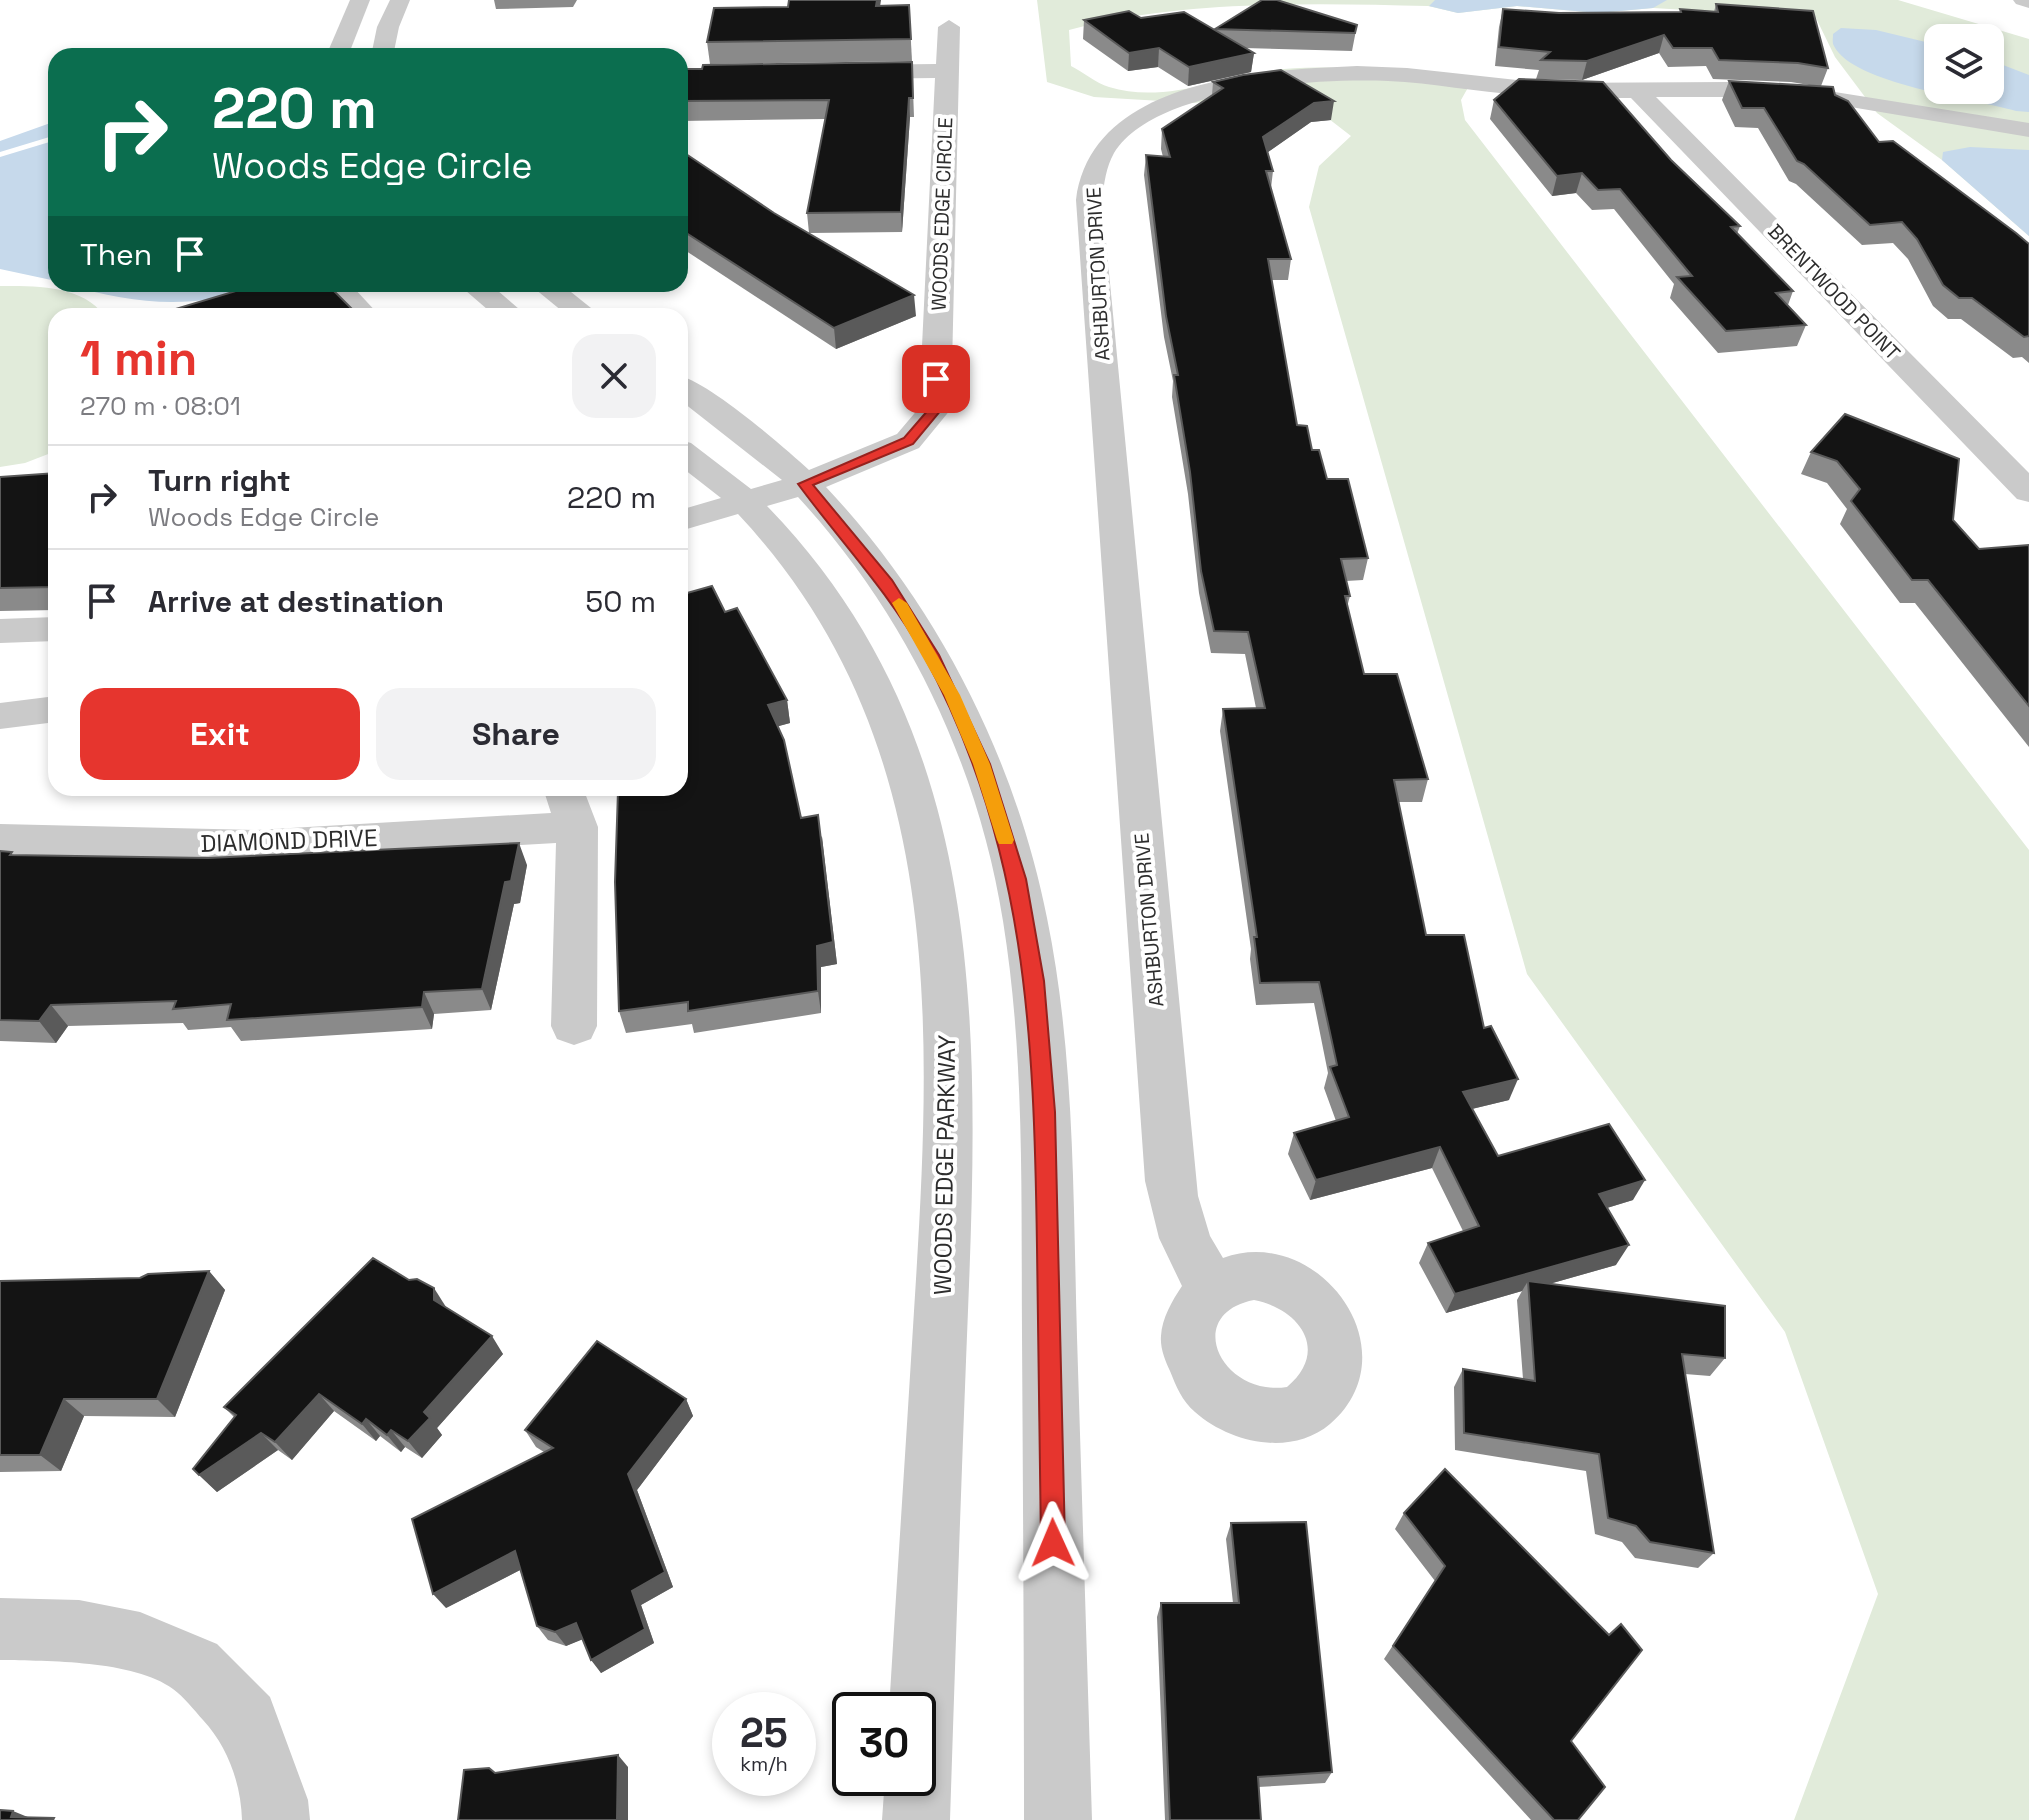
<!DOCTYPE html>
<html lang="en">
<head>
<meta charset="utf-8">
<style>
  :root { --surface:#fff; --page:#f2f2f3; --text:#2b2b33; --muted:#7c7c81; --line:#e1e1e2; --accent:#e6352e }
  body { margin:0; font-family:"Space Grotesk",sans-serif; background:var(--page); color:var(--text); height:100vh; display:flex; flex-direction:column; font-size:30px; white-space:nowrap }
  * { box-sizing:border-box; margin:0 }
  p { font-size:26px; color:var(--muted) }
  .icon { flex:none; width:44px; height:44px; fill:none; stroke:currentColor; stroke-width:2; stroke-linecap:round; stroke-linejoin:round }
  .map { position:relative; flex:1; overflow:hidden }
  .details { position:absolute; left:48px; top:308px; width:640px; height:488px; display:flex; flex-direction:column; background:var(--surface); border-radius:24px; box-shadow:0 4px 12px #0003 }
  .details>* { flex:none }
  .top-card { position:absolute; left:48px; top:48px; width:640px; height:244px; border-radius:24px; box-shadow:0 4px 12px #0003; background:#0b6e4f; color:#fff; overflow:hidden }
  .controls { position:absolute; left:1924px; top:24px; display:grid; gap:16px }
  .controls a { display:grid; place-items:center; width:80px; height:80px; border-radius:16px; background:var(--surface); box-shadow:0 4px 12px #0003; font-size:40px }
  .speed { position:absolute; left:712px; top:1692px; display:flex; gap:16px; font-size:40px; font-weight:700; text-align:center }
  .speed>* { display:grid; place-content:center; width:104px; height:104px; border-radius:50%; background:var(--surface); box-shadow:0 4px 12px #0003; line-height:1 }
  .speed small { font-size:20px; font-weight:400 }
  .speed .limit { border:4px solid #111; border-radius:12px; background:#fff; color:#111 }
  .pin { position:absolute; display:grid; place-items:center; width:68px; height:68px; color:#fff; margin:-34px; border-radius:16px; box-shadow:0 4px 12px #0006 }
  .me { position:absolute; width:88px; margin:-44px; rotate:359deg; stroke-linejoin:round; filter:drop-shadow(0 0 6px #0008) }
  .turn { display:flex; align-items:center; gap:28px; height:168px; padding:0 32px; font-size:36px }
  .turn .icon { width:104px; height:104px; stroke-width:2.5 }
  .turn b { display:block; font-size:56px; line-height:68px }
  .then { display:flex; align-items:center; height:76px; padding:0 32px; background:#0003; gap:16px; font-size:30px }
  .round { display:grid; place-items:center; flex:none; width:84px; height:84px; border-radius:24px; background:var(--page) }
  .overview { display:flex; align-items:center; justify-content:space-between; height:136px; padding:0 32px }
  h1 { font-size:48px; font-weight:700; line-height:60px; color:var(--accent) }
  .cta { display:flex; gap:16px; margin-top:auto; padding:16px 32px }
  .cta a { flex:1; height:92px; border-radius:24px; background:var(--accent); color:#fff; font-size:32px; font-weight:700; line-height:92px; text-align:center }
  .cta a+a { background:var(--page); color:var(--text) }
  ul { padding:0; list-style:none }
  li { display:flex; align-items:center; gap:24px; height:104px; padding:0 32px; border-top:2px solid var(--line) }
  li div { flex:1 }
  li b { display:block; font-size:30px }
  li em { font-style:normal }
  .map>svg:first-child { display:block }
</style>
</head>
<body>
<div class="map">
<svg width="2029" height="1820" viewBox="0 0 2029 1820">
  <rect width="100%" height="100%" fill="#fff"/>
  <g fill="#e1ebda" fill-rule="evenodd">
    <path d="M1037,0H1898L2029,39V236L1942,160L1877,113L1835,57L1816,18L1653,8L1598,13L1517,6L1458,13L1428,6C1314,3 1179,0 1069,30L1071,66C1083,72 1096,83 1109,87C1167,105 1226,74 1284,69C1347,64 1411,72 1474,77L1461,100L1465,120L2029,850V1820H1794L1878,1594L1785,1332L1527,974L1309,207L1319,166L1351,136L1285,85L1195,103L1094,97L1047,82ZM1938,38H1990V90H1938Z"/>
    <path d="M0,286C34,286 84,285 104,316H56V451L25,463L0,467Z"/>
  </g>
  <g fill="#c6d9eb">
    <polygon points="1435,0 1667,0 1653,8 1598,13 1517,6 1458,13 1429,6"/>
    <path d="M1841,28L1876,30L1938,45V90H1990V60L2029,75V112L2016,111C1975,99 1853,84 1834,46C1832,43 1833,38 1833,34Z"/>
    <polygon points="56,121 56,135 0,152 0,141"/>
    <polygon points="56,140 56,281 0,269 0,157"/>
    <polygon points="1970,147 2029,150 2029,236 1942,160 1943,152"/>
    <path d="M66,284H270C198,310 138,306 66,284Z"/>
  </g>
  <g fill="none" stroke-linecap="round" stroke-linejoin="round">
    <g fill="#cacaca" fill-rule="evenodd">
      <polygon points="350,0 370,0 348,56 326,56"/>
      <polygon points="390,0 410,0 399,27 393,56 371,56 377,27"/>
      <polygon points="2013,0 2029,0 2029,8 2016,4"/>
      <path d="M949,20L960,27L951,409L919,448L826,487C938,606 1015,758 1047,918C1075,1055 1073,1198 1077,1337C1082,1498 1087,1659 1092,1820H1024C1024,1658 1023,1497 1022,1335C1021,1197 1025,1057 1003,921C978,763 905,613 798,497L767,506C999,745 978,1054 966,1361C960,1514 955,1668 950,1820H882L885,1778H918V1710H889C897,1577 906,1444 914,1311C932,1027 948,738 738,514L680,531V510L721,498L680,466V440L691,443L751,489L782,480L680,400V376C710,383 784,447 809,470L897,434L919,408L935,78L850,79L842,77L839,72L842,67L850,65L936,64L938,27Z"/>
      <path d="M1357,66L1407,68L1544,83L1729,82L1791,85L2029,123V137L1821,102L1760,97H1656L2029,473V502L2017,499L1631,98C1594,98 1558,99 1521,95C1477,92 1433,83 1388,81C1318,78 1155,87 1114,153C1106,167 1104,184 1102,200L1198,1196L1210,1236L1223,1258C1318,1223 1414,1351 1330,1424C1291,1457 1230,1443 1195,1412C1182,1401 1176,1386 1170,1371C1165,1360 1160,1348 1161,1336C1162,1318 1172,1301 1182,1286L1159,1238L1145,1181L1076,200C1091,79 1261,70 1357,66ZM1254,1300C1300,1309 1330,1351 1287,1387C1221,1397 1182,1314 1254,1300Z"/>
      <polygon points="343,284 353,287 380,316 350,316 329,293 333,287"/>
      <polygon points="458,284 490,284 527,316 495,316"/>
      <polygon points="529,284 561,284 601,316 568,316"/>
      <polygon points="56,617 56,641 0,643 0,619"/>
      <polygon points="56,696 56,722 0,729 0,703"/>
      <polygon points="543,788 583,788 598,827 597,1026 591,1039 574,1045 557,1039 551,1026 556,843 256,860 0,854 0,824 256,830 551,813"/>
      <path d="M0,1598L79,1600L140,1612L217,1644L270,1697L308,1800L310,1820H242C241,1784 228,1747 203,1720C194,1710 184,1697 173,1689C134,1660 47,1661 0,1660Z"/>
    </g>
  </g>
  <g fill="#8a8a8a">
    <polygon points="494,0 577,0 573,7 496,9"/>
    <polygon points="1716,4 1828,68 1821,86 1835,95 1879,142 2029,244 2029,363 2022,357 2013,358 1961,319 1948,319 1933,306 1908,259 1893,243 1862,245 1796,184 1789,181 1758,128 1735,127 1722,100 1729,81 1815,86 1791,82 1713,79 1706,66 1668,67 1659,53 1582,80 1536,79 1539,70 1495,66 1499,27 1503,9 1559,13 1680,12 1680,9 1714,12"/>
    <polygon points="909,5 912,61 710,64 707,42 880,6"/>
    <polygon points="1141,18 1215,30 1215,29 1357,25 1352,51 1244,48 1254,53 1251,72 1188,86 1158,67 1128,71 1083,39 1084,20"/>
    <polygon points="912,62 914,117 910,117 902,232 809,233 807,213 825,119 680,121 680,69"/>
    <polygon points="1213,82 1331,120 1311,122 1268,152 1273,171 1271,188 1291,259 1288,280 1272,280 1297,425 1312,450 1368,558 1363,580 1346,581 1350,596 1347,607 1364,674 1428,779 1422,802 1398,802 1426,935 1484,1028 1509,1100 1472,1109 1498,1156 1633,1200 1607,1208 1616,1265 1549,1284 1725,1358 1710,1376 1685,1374 1714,1553 1698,1568 1635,1558 1622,1542 1595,1534 1586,1471 1455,1450 1454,1387 1463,1369 1523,1379 1517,1300 1522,1291 1446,1313 1419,1263 1428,1243 1463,1231 1432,1168 1310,1200 1288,1154 1294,1133 1336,1121 1324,1088 1328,1073 1314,1003 1256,1005 1250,959 1251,949 1220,731 1223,709 1256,708 1245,654 1211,653 1199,593 1188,494 1172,397 1173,381 1164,337 1144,175 1146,155 1163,157 1161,149 1162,129 1212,95"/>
    <polygon points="1494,100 1671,160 1740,226 1737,234 1793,291 1788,305 1806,325 1797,346 1718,353 1670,298 1674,284 1614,209 1592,210 1576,193 1552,196 1490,119"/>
    <polygon points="680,150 916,316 836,349 680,247"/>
    <polygon points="1845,414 1953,520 1979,549 2029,545 2029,747 1915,603 1900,603 1840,524 1847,509 1827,483 1801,474 1811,452"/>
    <polygon points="56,473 56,610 0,611 0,477"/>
    <polygon points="725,612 787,700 790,723 778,726 801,818 822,837 837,964 821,967 821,1013 694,1033 692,1024 626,1033 619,1011 618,798 614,788 680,788"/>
    <polygon points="0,851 14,855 527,865 520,903 514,904 491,1010 434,1014 432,1029 241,1041 231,1027 188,1030 183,1023 68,1026 56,1043 0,1041"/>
    <polygon points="209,1271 225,1290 175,1417 84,1416 61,1471 0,1472 0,1282 140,1278"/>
    <polygon points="446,1307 503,1354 437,1428 442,1435 422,1458 405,1447 401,1452 380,1436 376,1441 334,1411 292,1460 278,1450 217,1492 199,1475 235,1418 224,1407"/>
    <polygon points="686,1399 693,1416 637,1490 673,1587 641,1605 654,1643 601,1673 582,1639 566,1646 548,1640 537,1626 520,1570 446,1608 544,1452 536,1447 525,1430"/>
    <polygon points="1445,1469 1571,1741 1578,1820 1531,1820 1384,1659 1435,1581 1395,1529 1404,1513"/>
    <polygon points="1231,1523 1332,1772 1325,1783 1258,1787 1261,1820 1165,1820 1157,1617 1161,1603 1233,1603 1226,1539"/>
  </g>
  <g fill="#5a5a5a">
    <polygon points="877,0 881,0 877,27 876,6"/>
    <polygon points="1664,35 1659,53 1582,80 1587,61"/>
    <polygon points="1159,48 1158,67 1128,71 1129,53"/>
    <polygon points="1254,53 1251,72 1188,86 1189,67"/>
    <polygon points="909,98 910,117 902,232 901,212"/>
    <polygon points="1334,101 1331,120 1311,122 1261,157 1263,137 1314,103"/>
    <polygon points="1582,173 1576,193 1552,196 1557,176"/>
    <polygon points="914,295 916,316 836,349 834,328"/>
    <polygon points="787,700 790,723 772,728 768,705"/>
    <polygon points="822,837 837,964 821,967 821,1013 818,991 817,946"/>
    <polygon points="519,843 527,865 520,903 514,904 491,1010 482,989 505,882"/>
    <polygon points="424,992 434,1014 432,1029 422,1007"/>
    <polygon points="51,1005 68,1026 56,1043 39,1021"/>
    <polygon points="1518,1079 1509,1100 1455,1113 1463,1092"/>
    <polygon points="1440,1147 1432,1168 1310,1200 1316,1180"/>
    <polygon points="1645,1180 1633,1200 1587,1214 1599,1194"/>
    <polygon points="1629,1245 1616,1265 1528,1290 1528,1281 1522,1291 1446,1313 1455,1294"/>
    <polygon points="209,1271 225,1290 175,1417 157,1399"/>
    <polygon points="434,1288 446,1307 434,1300"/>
    <polygon points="492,1336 503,1354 437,1428 442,1435 422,1458 408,1441 424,1412"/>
    <polygon points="319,1394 334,1411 292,1460 275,1442"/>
    <polygon points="64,1399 84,1416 61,1471 40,1455"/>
    <polygon points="686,1399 693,1416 637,1490 673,1587 641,1605 654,1643 601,1673 591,1660 632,1591 628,1474"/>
    <polygon points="366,1419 380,1436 376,1441 362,1424"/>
    <polygon points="391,1430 405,1447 401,1452 387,1435"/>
    <polygon points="261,1433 278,1450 217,1492 199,1475"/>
    <polygon points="515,1551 526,1567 446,1608 433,1594"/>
    <polygon points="576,1623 586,1638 566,1646 555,1632"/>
    <polygon points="618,1755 628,1767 628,1820 617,1820"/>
    <polygon points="13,1811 35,1820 11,1817"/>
  </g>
  <g fill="#141414" stroke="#5a5a5a" stroke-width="2">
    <polygon points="789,0 877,0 876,6 909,5 911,39 707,42 714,8 788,7"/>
    <polygon points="1262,0 1277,0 1357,25 1355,33 1215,29"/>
    <polygon points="1716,4 1813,11 1828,68 1798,63 1719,60 1712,48 1673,48 1664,35 1587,61 1541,60 1550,52 1499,47 1503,9 1559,13 1681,12 1680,9 1718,12"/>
    <polygon points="1129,11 1141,18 1184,12 1254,53 1189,67 1159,48 1129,53 1084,20"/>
    <polygon points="912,62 913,98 909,98 901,212 807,213 829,100 680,101 680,69 702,69 703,65"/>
    <polygon points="1281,70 1334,101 1314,103 1263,137 1273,171 1266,171 1291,259 1268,259 1297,425 1307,426 1312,450 1319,450 1327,479 1348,479 1368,558 1341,559 1350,596 1345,596 1364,674 1397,674 1428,779 1394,780 1426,935 1464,935 1484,1028 1491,1026 1518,1079 1463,1092 1498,1156 1609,1124 1645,1180 1599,1194 1629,1245 1455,1294 1428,1243 1479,1226 1440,1147 1316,1180 1294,1133 1349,1117 1330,1067 1337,1065 1319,982 1260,983 1254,937 1257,937 1223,709 1265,708 1248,632 1214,631 1201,571 1190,472 1174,375 1178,375 1166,316 1146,155 1170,157 1162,129 1223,88 1213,82 1243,75"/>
    <polygon points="1519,79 1603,82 1671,160 1740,226 1731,227 1793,291 1776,293 1806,325 1726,331 1677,277 1692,276 1620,189 1598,190 1582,173 1557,176 1494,100"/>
    <polygon points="1729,81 1833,87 1835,95 1848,101 1879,142 1893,141 2016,233 2029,244 2029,336 2024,337 1972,298 1959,298 1943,285 1917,239 1902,222 1870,225 1804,164 1797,161 1764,108 1742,108"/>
    <polygon points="680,150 774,213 914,295 834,328 680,229"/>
    <polygon points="252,284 327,284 359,316 164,316 162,313 253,286"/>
    <polygon points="1845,414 1959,459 1953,520 1979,549 2029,545 2029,706 1928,580 1912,580 1851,501 1860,489 1837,461 1811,452"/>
    <polygon points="56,473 56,587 0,588 0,477"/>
    <polygon points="712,586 725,612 737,608 787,700 768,705 784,740 801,818 818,815 833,942 817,946 818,991 688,1011 688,1002 619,1011 615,882 618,791 617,788 680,788 680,595"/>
    <polygon points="519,843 511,881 505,882 482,989 424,992 422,1007 227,1020 231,1004 173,1009 176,1001 51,1005 39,1021 0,1020 0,851 12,852 10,855 208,858"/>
    <polygon points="373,1258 409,1280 417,1279 434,1288 434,1300 492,1336 424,1412 430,1418 408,1441 391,1430 387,1435 366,1419 362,1424 319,1394 275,1442 261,1433 199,1475 193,1469 236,1415 224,1407"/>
    <polygon points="209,1271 157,1399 64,1399 40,1455 0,1455 0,1281 140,1278 148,1274"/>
    <polygon points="1528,1281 1725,1306 1725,1358 1682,1354 1714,1553 1650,1542 1636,1526 1608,1518 1599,1454 1464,1433 1463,1369 1535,1381"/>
    <polygon points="597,1341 686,1399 628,1474 665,1572 632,1591 645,1629 591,1660 576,1623 555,1632 537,1626 515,1551 433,1594 412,1519 553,1448 525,1430"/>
    <polygon points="1445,1469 1609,1635 1621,1624 1642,1650 1571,1741 1605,1787 1578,1820 1554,1820 1393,1646 1445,1566 1404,1513"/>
    <polygon points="1306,1522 1332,1772 1258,1777 1261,1820 1170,1820 1161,1603 1239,1603 1231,1523"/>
    <polygon points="618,1755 617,1820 458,1820 464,1770 489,1768 495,1773"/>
    <polygon points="0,1810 13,1811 11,1817 54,1818 53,1820 0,1820"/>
  </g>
  <path fill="#e6352e" stroke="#96221e" stroke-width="2" d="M936,375L943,379L942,409L913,444L813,485L892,580L939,655L990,764L1026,879L1044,981L1055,1112L1065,1543L1062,1552L1053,1555L1044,1552L1041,1543C1039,1444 1038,1345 1037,1247C1034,1036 1027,844 923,654C888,591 840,541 798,484L904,438L929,409L930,379Z"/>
  <polygon fill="#f59e0b" points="899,598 907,603 960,695 990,764 1014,840 1012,844 999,844 997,840 973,764 944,695 892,603"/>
  <g text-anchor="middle" stroke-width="8" stroke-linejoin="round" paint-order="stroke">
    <g font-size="20" fill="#2d2d2d" stroke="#fff">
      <text transform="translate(942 214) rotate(-88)" y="7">WOODS EDGE CIRCLE</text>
      <text transform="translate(1098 274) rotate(-93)" y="7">ASHBURTON DRIVE</text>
      <text transform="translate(1834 292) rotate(46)" y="7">BRENTWOOD POINT</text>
      <text transform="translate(1149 920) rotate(-95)" y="7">ASHBURTON DRIVE</text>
    </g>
    <g font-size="24" fill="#2d2d2d" stroke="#fff">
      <text transform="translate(289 841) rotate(-2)" y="8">DIAMOND DRIVE</text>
      <text transform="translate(945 1165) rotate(-89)" y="8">WOODS EDGE PARKWAY</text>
    </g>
  </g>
</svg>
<div class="controls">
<a><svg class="icon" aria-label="layers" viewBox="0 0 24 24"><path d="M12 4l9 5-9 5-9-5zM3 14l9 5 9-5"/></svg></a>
</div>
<div class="speed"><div>25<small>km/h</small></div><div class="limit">30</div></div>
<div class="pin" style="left:936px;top:379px;background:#d93025"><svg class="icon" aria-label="arrive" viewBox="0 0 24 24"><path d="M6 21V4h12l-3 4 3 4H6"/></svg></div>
<svg class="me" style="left:1053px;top:1543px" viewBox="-20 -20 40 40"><path d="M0-17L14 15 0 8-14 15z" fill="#e6352e" stroke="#fff" stroke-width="4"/></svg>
<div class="top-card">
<div class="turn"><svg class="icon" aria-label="right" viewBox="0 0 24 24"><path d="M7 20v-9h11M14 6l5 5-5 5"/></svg><div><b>220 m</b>Woods Edge Circle</div></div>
<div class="then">Then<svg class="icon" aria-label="arrive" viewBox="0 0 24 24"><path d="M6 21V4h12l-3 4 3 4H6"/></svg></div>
</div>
<section class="details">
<div class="overview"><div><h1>1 min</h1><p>270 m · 08:01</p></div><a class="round"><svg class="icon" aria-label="close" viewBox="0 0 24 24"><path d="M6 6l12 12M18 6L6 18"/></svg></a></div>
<ul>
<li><svg class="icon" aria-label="right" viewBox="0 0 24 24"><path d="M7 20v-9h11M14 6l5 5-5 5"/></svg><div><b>Turn right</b><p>Woods Edge Circle</p></div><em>220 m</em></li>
<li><svg class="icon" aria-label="arrive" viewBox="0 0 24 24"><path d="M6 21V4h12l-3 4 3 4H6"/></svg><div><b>Arrive at destination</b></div><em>50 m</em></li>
</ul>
<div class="cta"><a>Exit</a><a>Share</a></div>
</section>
</div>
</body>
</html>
